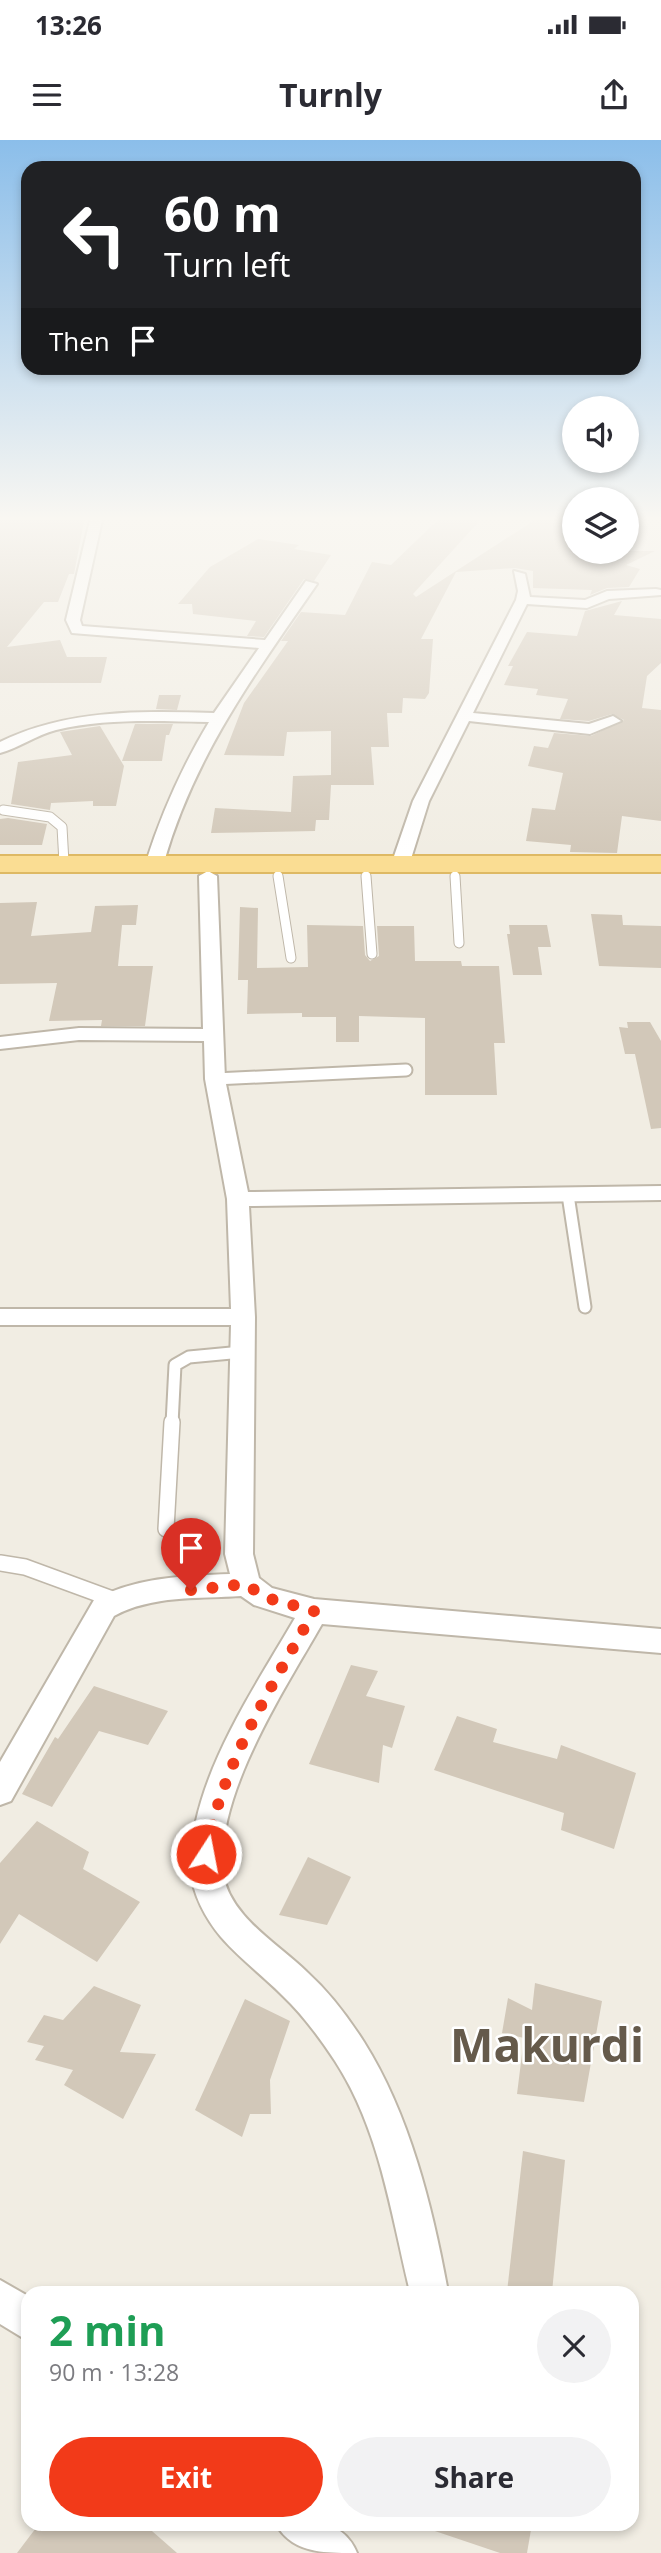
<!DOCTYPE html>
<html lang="en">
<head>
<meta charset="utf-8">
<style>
  :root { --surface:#fff; --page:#f2f2f3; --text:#2b2b33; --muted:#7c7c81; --accent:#f23a19 }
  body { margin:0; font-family:"Open Sans",sans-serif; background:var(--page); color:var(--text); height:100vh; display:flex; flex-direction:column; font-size:26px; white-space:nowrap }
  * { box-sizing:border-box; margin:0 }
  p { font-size:23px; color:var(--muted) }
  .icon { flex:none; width:38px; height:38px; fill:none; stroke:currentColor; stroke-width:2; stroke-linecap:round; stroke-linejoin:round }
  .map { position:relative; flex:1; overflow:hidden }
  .details { position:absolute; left:21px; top:2146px; width:618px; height:245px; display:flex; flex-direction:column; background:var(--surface); border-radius:21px; box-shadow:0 4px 10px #0003 }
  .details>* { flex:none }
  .guide { position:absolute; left:21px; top:21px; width:620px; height:214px; border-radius:21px; box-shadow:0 4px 10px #0003; background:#202124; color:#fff; overflow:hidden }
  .fabs { position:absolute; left:562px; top:256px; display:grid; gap:14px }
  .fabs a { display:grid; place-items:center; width:77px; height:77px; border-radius:50%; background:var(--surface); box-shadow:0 4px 10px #0003; font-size:35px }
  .pin { position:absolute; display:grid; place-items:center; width:60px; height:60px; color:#fff; margin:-72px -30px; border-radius:50% 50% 50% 0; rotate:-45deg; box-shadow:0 0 7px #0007 }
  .pin .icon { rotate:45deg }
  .me { position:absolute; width:77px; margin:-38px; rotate:11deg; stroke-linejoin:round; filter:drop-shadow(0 0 5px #0008) }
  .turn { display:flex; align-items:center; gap:24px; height:147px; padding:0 28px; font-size:32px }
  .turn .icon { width:91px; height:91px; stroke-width:2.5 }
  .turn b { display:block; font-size:49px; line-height:60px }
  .then { display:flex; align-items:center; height:66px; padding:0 28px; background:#0003; gap:14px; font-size:26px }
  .round { display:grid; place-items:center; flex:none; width:74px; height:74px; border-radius:37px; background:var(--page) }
  .headline { display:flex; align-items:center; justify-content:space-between; height:119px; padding:0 28px }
  h1 { font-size:42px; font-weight:700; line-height:52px; color:#1e9e55 }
  .action { display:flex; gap:14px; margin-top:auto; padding:14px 28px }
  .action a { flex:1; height:80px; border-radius:42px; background:var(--accent); color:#fff; font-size:28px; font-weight:700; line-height:80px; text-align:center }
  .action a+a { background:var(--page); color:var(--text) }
  .status { display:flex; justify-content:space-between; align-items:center; height:49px; padding:0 35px; background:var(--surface); direction:ltr }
  .status svg { height:19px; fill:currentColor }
  header { display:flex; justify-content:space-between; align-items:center; height:91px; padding:0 28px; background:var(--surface); font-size:32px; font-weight:700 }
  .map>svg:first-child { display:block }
</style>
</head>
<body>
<div class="status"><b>13:26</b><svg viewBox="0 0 49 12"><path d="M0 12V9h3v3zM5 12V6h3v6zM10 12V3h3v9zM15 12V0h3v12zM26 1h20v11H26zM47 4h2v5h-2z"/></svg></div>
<header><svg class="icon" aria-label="menu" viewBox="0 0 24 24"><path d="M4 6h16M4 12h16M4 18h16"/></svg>Turnly<svg class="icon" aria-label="share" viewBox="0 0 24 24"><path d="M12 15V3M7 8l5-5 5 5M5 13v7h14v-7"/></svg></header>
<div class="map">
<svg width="661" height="2413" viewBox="0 0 661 2413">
  <rect width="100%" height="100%" fill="#f1ede3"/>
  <g fill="#d2c8b9">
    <polygon points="0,376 85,376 74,434 69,434 58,462 44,462 7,507 60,500 67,517 107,517 101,543 0,543"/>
    <polygon points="442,376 484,376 413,454 416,457 541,376 574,382 574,411 655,411 626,425 640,429 629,447 607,448 590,455 592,450 533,448 533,431 515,428 456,432 421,499 433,499 429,553 425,559 403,558 402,573 387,573 389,607 371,607 374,645 331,645 329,680 316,680 315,691 211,693 215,668 291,672 293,636 331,635 331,591 287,592 284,616 224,615 244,563 288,501 281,501 301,472 345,475 372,422 391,425"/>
    <polygon points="258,399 299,405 294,409 331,415 314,441 304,439 264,497 247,496 256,481 193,474 192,464 178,464 210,427"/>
    <polygon points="622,461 614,475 661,479 661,523 647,536 642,568 661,570 661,681 622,676 617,713 570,712 571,705 526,701 532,668 555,670 563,633 528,626 534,606 548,608 554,593 591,596 624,580 612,574 589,581 560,579 568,559 536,555 538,549 504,545 513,526 508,526 527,492 577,496 585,471"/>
    <polygon points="159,555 181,555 177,570 156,569"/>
    <polygon points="135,584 173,584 169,595 166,595 162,621 122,621"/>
    <polygon points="100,586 124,626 116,666 93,666 93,661 51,663 50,670 11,664 18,622 72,615 60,592"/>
    <polygon points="8,678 47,684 42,705 0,705 0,679"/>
    <polygon points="37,762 31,796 91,792 95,766 138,765 136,785 122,785 118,826 153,826 145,886 101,886 102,880 49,881 57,843 0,844 0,763"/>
    <polygon points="240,767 258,768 257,828 308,827 307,785 363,786 365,815 370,821 379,816 377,786 414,786 415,821 461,821 462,826 499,826 505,903 494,903 497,955 425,955 425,878 359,876 359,902 336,902 336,877 302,877 302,873 247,874 248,840 238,840"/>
    <polygon points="591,774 622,775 623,785 661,786 661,828 599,826"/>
    <polygon points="509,785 547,785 551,807 538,807 542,835 513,835 507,794 510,794"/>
    <polygon points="627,882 650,882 661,901 661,988 651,989 635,914 625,914 619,887 628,888"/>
    <polygon points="351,1525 378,1531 366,1556 405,1566 392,1608 383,1605 379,1643 309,1624"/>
    <polygon points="94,1546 168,1571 148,1605 99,1591 52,1667 22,1654 55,1597 58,1599"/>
    <polygon points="457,1576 497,1589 493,1602 557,1619 561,1605 636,1633 614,1709 561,1690 564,1673 434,1630"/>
    <polygon points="37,1681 89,1712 83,1729 140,1762 97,1822 19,1774 0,1804 0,1723"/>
    <polygon points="308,1717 351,1737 327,1785 279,1775"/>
    <polygon points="535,1843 602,1861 584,1962 517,1954 524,1898 502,1893 508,1858 532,1870"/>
    <polygon points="94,1846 141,1865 120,1912 156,1914 123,1979 64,1945 73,1930 35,1920 44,1906 27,1902 44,1875 63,1880"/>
    <polygon points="245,1859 290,1881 270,1940 271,1974 250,1974 242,1997 195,1970"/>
    <polygon points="523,2011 565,2020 552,2152 507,2152"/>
    <polygon points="39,2384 144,2384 177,2413 17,2413"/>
    <polygon points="424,2384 532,2384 527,2413 500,2413 423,2387"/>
  </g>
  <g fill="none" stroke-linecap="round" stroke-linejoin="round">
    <defs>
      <g id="service-far2">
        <polyline points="3,670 50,677 62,687 64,723"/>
        <polyline points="278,736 291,818"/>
        <polyline points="366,736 372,814"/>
        <polyline points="455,736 459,803"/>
      </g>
      <g id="service-far1">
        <polyline points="215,939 406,930"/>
        <polyline points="568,1055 585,1167"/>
        <polyline points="172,1284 175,1225 189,1217 242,1212"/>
      </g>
      <g id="service">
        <polyline points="166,1389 172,1282"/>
        <polyline points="0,1423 25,1427 115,1460"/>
      </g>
      <g id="minor">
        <path d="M91,376H103L80,480L82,486L265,500L306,441L317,444C255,534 195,614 164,722L155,727L146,722C162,672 182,627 209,582C158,581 105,578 56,590C36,595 19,608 0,613V602C67,569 141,571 214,573L259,508L72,493L66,480Z"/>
        <polygon points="514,431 525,434 530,457 585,460 607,451 656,449 661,450 661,455 609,459 587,468 527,464 473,573 589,584 613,576 621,581 590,594 469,581 429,661 410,722 407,726 395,726 392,722 413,661 516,460 518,451"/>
        <path d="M208,731L217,736L225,939L248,1052L661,1046V1060L249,1066L255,1177L253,1414L259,1438L272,1448L314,1459L661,1489V1513L322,1484C285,1549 215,1655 223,1732C228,1776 279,1804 307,1832C329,1852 348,1877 364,1902C410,1975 433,2069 448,2152H410C391,2074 380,1990 335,1921C320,1898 302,1874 282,1855C262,1835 239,1818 221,1797C206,1779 192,1754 191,1730C188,1644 254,1549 295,1478L254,1465L241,1456C199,1459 152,1455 114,1476L11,1661L0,1665V1622L94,1460C136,1437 183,1436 230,1434L225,1414L231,1185H0V1169H231L227,1059L205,939L204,901L79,900L0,909V897L79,888L203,889L199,736Z"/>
        <polygon points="0,2140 28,2156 28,2201 0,2184"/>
        <path d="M276,2384C310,2381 342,2377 357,2413C322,2413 292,2413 276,2384Z"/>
      </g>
      <rect id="primary" x="0" y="716" width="661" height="16"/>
    </defs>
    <use href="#service-far2" stroke="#bfb7a9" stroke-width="11"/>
    <use href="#service-far1" stroke="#bfb7a9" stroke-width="15"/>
    <use href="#service" stroke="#bfb7a9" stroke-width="18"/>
    <use href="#minor" stroke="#bfb7a9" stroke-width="4"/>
    <use href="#primary" stroke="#deb964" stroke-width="4"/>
    <use href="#service-far2" stroke="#fff" stroke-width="9"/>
    <use href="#service-far1" stroke="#fff" stroke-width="11"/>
    <use href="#service" stroke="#fff" stroke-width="15"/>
    <use href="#minor" fill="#fff" fill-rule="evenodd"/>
    <use href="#primary" fill="#fadd93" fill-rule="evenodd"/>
  </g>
  <linearGradient id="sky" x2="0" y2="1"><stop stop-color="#8bbeea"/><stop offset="0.53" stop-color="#f9f7f2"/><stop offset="1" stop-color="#f9f7f2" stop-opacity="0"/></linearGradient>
  <rect width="661" height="714" fill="url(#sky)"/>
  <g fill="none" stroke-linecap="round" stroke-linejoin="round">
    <path stroke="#f23a19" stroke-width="12" stroke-dasharray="0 21.6" d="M191,1450L246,1444L264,1457L314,1471C271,1548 221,1626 206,1714"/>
  </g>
  <g text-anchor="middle" stroke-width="5" stroke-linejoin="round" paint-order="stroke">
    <g font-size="46" font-weight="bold" fill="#655a4b" stroke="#fff">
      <text x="547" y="1922">Makurdi</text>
    </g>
  </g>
</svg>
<div class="fabs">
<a><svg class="icon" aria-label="sound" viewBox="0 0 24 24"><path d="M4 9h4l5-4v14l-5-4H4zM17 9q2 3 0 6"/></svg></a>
<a><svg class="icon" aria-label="layers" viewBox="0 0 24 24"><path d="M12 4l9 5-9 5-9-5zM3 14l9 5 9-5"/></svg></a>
</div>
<div class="pin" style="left:191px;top:1450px;background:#d93025"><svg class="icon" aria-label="arrive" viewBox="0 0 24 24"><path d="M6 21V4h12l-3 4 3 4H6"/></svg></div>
<svg class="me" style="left:206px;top:1714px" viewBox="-20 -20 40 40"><circle r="17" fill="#f23a19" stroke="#fff" stroke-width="3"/><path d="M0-11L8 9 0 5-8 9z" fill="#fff"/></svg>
<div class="guide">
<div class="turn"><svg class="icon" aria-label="left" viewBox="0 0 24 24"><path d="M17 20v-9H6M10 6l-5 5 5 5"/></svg><div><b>60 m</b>Turn left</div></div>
<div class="then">Then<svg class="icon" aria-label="arrive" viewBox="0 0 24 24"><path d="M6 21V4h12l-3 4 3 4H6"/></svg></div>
</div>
<section class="details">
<div class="headline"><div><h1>2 min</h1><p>90 m · 13:28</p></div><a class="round"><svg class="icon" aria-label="close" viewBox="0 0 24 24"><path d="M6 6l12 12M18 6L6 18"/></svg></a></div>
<div class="action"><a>Exit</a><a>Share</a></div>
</section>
</div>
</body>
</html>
